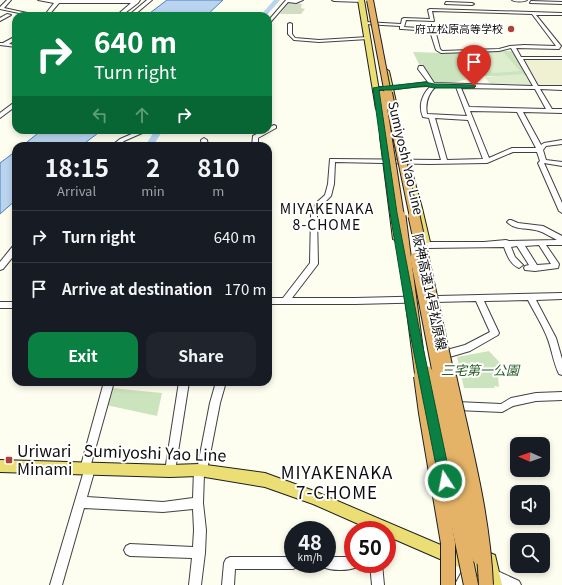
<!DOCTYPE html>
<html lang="en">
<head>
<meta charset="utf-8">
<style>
  :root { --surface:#171b24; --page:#20242c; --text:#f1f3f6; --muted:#9ea1a6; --line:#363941; --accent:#0b8043 }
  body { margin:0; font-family:Georgia,"Noto Sans JP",serif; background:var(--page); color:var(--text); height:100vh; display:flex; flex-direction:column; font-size:15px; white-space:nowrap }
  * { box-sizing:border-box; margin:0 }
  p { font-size:13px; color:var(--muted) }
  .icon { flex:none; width:22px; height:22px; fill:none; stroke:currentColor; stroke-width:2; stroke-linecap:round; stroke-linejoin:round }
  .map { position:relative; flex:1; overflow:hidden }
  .sheet { position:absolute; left:12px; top:142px; width:260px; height:244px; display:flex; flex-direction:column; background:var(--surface); border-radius:12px; box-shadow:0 2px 6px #0003 }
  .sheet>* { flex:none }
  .hud { position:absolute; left:12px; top:12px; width:260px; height:122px; border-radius:12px; box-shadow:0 2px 6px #0003; background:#0b8043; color:#fff; overflow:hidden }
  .needle { width:26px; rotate:272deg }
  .tools { position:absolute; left:510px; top:437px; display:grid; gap:8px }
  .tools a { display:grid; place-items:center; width:40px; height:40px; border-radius:8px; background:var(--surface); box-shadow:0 2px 6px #0003; font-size:20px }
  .speed { position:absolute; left:284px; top:521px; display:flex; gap:8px; font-size:20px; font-weight:700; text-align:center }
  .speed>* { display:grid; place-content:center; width:52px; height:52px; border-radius:50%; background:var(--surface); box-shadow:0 2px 6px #0003; line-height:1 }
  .speed small { font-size:10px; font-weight:400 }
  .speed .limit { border:6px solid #d22; background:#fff; color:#111 }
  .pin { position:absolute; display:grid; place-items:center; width:34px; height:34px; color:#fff; margin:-41px -17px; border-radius:50% 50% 50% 0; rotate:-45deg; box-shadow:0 0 4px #0007 }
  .pin .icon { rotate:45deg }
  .me { position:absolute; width:44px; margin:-22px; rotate:349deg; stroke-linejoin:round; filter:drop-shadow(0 0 3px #0008) }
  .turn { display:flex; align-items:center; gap:14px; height:84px; padding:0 16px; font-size:18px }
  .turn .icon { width:52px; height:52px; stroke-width:2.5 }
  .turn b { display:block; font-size:28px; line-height:34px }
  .lanes { display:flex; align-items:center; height:38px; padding:0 16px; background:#0003; justify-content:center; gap:20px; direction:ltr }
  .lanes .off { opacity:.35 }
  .eta { display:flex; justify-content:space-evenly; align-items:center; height:68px; text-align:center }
  .eta b { font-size:24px; font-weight:700; line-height:28px }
  .button { display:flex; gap:8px; margin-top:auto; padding:8px 16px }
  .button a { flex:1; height:46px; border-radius:12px; background:var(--accent); color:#fff; font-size:16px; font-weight:700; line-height:46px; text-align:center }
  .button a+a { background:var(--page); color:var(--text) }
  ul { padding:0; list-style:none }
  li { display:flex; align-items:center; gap:12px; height:52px; padding:0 16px; border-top:1px solid var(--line) }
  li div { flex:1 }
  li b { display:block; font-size:15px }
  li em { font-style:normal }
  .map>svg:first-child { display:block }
</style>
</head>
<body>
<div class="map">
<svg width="562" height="585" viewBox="0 0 562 585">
  <rect width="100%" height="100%" fill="#fdfdf0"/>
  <polygon fill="#eff1d2" points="521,59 562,59 562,87 537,86"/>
  <g fill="#cce4bd">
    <polygon points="460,51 511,51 519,61 528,76 478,76 446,85 432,85 433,82 419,64 413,52 444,53"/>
    <polygon points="489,351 503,366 498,376 499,387 495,386 494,388 464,388 457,357"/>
    <polygon points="111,388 162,393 157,416 106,405"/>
  </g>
  <polygon fill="#d1ddc3" points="290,1 302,4 301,8 305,9 301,14 280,14"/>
  <g fill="#ddedce">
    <polygon points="503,52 520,71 493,73 477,54"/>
    <polygon points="522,74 525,75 531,84 530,85 490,84 485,77"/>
  </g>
  <g fill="#bad4ef" stroke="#497ebe">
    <polygon points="167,0 223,0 206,16 146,16"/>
    <polygon points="42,130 102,130 81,146 22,146"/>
    <polygon points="16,151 16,200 0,214 0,163"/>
  </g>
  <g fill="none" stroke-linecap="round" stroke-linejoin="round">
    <g fill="#bad4ef" fill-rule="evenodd">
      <polygon points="274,0 280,0 266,16 260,16"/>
      <polygon points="155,130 163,130 153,146 145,146"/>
    </g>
    <defs>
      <g id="minor">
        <polygon points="7,0 11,0 4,8 41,16 33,16 0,9 0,7"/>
        <polygon points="38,0 140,0 138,3 121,16 116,16 131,3 59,3 48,16 44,16 54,3"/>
        <polygon points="147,0 152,0 133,16 128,16"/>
        <polygon points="286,0 303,0 296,3 288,2 268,25 268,21"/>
        <polygon points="332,0 363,0 364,1 362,2 334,1"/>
        <path d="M512,0H527C524,2 515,2 512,0Z"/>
        <polygon points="531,1 562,2 562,4 530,3"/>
        <polygon points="446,2 472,3 474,4 472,5 445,4"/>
        <path d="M430,9L562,13V15H536L561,46L559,49L516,48L521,57H562V59H523L538,86H562V90L540,89L552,109H562V113L523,112L541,145L544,143L562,140V144L546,146L543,150L546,160L562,162V166L544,163L562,203V213L559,211L538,163L540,161L537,152H513L487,163L429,164L335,162L334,184L331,196L321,206L317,215L318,264L292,298H355L562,293V299L536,300L556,338L562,359V375L559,374C553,362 552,349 547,337C542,324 534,312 528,300L484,301L499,333L498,335L470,351L446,358L443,357L442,354L443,351L465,345L490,332L476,301L355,304H268V298H283L310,263L311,215L316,203L325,195L328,184L330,159L441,160L429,118L423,117C418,106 422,94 431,86C412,85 396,91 376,90L374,89V87H390L428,82L418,69L419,66H423L434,83L533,86L511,48L499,51L441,53L436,50L430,31L402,29H400V26L365,24L363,23L365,22L401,24L402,19L404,18L430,19L428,10ZM432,11L532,14L556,46L524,45L510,46L499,49L442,51L440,49L435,30L431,29L404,27L406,20L434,21ZM436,86L456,87L467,116L427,114C425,103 428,94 436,86ZM461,88L535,89L546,109L469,107ZM470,111L517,112L536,148H512L489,158ZM435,118L468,120L483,159L447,160Z"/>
        <polygon points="7,14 11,15 0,21 0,18"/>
        <polygon points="290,23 292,24 292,34 295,38 319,40 368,37 370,38 368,39 319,42 294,40 288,34 288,24"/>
        <polygon points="16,36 16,39 9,44 16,45 16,47 0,45 0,43 3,43"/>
        <polygon points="16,101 16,106 0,118 0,113"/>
        <polygon points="274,125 276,126 276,128 258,138 258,146 252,146 253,136 264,130 268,130 268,128"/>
        <polygon points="141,130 149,130 124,141 118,146 111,146 120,139"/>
        <polygon points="204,138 207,140 208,146 202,146 201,140"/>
        <path d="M509,220H511L518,223L543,226L562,236V245H546L559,264L558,268L535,271L525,270L524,268L525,266L529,265L517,246L511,247L515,257L523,265L519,268C510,264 507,255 504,247L426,248L422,245L426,242H484L506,240L509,241L557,240C551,237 545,233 539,231C528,227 516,231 507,222ZM539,245L551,264L537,265L525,246Z"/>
        <polygon points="16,245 16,253 3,269 0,270 0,262 13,246"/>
        <rect x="0" y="302" width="16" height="6"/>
        <polygon points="104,382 114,382 91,464 94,465 95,469 87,497 163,502 193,498 194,470 195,466 198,465 210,403 216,382 226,382 220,403 207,470 204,474 203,503 206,530 205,553 201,585 189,585 192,558 130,556 126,554 124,550 126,546 130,544 193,547 194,530 193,509 163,512 84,508 62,585 50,585 83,474 81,473 80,469"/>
        <polygon points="179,382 189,382 175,471 174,475 170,476 166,475 165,471"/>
        <polygon points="562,392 562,400 536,401 513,406 502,412 457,410 454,409 452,406 454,403 457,402 501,404 511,398 536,393"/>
        <path d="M461,554L465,556L467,560L454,584H446L444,580C447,572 453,558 461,554Z"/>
        <polygon points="230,557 293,557 293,564 298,564 297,567 293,569 235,569 234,585 222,585 224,563 226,559"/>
        <path d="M327,557H353V564H358L357,567C349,571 331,571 323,567L322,564H327Z"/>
        <polygon points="370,564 382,564 384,585 372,585"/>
        <polygon points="493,569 519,581 521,585 502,585 489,579 487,575 489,571"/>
      </g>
      <g id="major">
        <polygon points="358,0 364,0 382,109 379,111 376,109"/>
        <polygon points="386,69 389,71 396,102 393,104 390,102 383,71"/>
        <polygon points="381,134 384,134 388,136 403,239 398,242 393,239 380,136"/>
        <polygon points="406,174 409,174 413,176 422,208 430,242 425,245 420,242 414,208 405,176"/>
        <polygon points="0,460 170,465 199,464 265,473 314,491 483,563 485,555 490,553 495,555 502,585 488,585 486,579 387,536 387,530 372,530 313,504 265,487 199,476 170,477 0,472"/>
      </g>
    </defs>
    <use href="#minor" stroke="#414141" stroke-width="2"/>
    <use href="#major" stroke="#1f1f1f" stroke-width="2"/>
    <use href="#minor" fill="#fff" fill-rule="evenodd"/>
    <use href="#major" fill="#eade74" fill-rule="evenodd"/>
    <defs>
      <polyline id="highway-bridge-far3" points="370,0 388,94"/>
      <g id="highway-bridge-far2">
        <polyline points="388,93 414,217"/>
        <polyline points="381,95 400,217"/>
      </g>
      <g id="highway-bridge-far1">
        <polyline points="400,216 421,377"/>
        <polyline points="414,216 449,377"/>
        <polyline points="416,258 439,377"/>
        <polyline points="427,372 428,377"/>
      </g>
      <g id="highway-bridge">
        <polyline points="421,376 426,413 448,543 448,585"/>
        <polyline points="428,376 471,585"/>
        <polyline points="439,376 479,557"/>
        <path d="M449,376C464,445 483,514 486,585"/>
      </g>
    </defs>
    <use href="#highway-bridge-far3" stroke="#1f1f1f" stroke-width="8" stroke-linecap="butt"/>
    <use href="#highway-bridge-far2" stroke="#1f1f1f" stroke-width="10" stroke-linecap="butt"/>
    <use href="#highway-bridge-far1" stroke="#1f1f1f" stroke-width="13" stroke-linecap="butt"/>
    <use href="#highway-bridge" stroke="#1f1f1f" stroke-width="16" stroke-linecap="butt"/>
    <use href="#highway-bridge-far3" stroke="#e4b367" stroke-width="6"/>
    <use href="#highway-bridge-far2" stroke="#e4b367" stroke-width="8"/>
    <use href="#highway-bridge-far1" stroke="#e4b367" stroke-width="11"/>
    <use href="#highway-bridge" stroke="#e4b367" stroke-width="14"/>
  </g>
  <path fill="#0b8043" stroke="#07532c" d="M425,82L434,84L474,85L476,86L474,88H434L425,86L390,90H379L397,213L419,328L451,481L450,486L445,487L441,486L439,481L409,328L390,213L373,88C375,87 418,83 425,82Z"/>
  <g fill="#af4135" stroke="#fff" stroke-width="1.5">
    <circle cx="511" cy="29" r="4"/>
    <rect x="5" y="456" width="8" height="8" rx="2"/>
  </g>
  <g text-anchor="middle" stroke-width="4" stroke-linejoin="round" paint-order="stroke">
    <g font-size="11" fill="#0e0e0e" stroke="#fff" text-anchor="end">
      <text x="503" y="33">府立松原高等学校</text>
    </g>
    <g font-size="13" fill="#0e0e0e" stroke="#fff">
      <text transform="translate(406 158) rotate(77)" y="5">Sumiyoshi Yao Line</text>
      <text transform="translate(430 292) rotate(78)" y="5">阪神高速14号松原線</text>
    </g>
    <g font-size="13" font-style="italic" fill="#285e25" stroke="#fff">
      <text x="480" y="375">三宅第一公園</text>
    </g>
    <g font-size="14" letter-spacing="1" fill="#0e0e0e" stroke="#fff">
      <text x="327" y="214">MIYAKENAKA<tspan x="327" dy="16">8-CHOME</tspan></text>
    </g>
    <g font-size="16" fill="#0e0e0e" stroke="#fff" text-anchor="start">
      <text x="17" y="457">Uriwari<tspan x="17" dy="18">Minami</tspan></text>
    </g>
    <g font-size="16" fill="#0e0e0e" stroke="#fff">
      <text transform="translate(155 453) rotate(2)" y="6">Sumiyoshi Yao Line</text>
    </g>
    <g font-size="17" letter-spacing="1" fill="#0e0e0e" stroke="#fff">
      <text x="337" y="479">MIYAKENAKA<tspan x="337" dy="20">7-CHOME</tspan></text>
    </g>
  </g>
</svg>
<div class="tools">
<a><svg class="needle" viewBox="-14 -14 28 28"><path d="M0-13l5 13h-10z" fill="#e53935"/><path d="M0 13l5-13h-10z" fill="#9ea1a6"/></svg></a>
<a><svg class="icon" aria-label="sound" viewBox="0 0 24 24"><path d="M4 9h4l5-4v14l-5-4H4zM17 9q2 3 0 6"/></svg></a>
<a><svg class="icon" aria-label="search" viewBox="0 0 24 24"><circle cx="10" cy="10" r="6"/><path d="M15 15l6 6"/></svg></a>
</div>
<div class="speed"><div>48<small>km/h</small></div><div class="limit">50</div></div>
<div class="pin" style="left:474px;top:86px;background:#d93025"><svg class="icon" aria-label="arrive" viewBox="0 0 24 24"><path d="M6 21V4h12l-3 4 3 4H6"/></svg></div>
<svg class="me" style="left:445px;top:481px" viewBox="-20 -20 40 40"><circle r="17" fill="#0b8043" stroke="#fff" stroke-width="3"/><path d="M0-11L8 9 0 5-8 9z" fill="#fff"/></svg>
<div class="hud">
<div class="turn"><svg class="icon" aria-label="right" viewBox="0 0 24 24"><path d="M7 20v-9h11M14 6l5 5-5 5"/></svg><div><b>640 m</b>Turn right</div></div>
<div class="lanes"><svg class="icon off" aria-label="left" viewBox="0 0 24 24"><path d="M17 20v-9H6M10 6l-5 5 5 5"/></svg><svg class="icon off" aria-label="ahead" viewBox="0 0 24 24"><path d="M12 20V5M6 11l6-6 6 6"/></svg><svg class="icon" aria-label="right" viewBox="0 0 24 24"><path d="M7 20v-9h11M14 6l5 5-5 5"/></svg></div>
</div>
<section class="sheet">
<div class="eta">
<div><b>18:15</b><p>Arrival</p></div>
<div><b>2</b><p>min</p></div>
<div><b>810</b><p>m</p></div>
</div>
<ul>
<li><svg class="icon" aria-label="right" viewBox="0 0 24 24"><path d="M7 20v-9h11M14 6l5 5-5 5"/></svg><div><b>Turn right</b></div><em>640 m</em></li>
<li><svg class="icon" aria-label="arrive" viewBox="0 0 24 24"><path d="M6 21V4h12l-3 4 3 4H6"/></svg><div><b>Arrive at destination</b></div><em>170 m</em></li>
</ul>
<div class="button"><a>Exit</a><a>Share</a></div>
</section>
</div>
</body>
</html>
